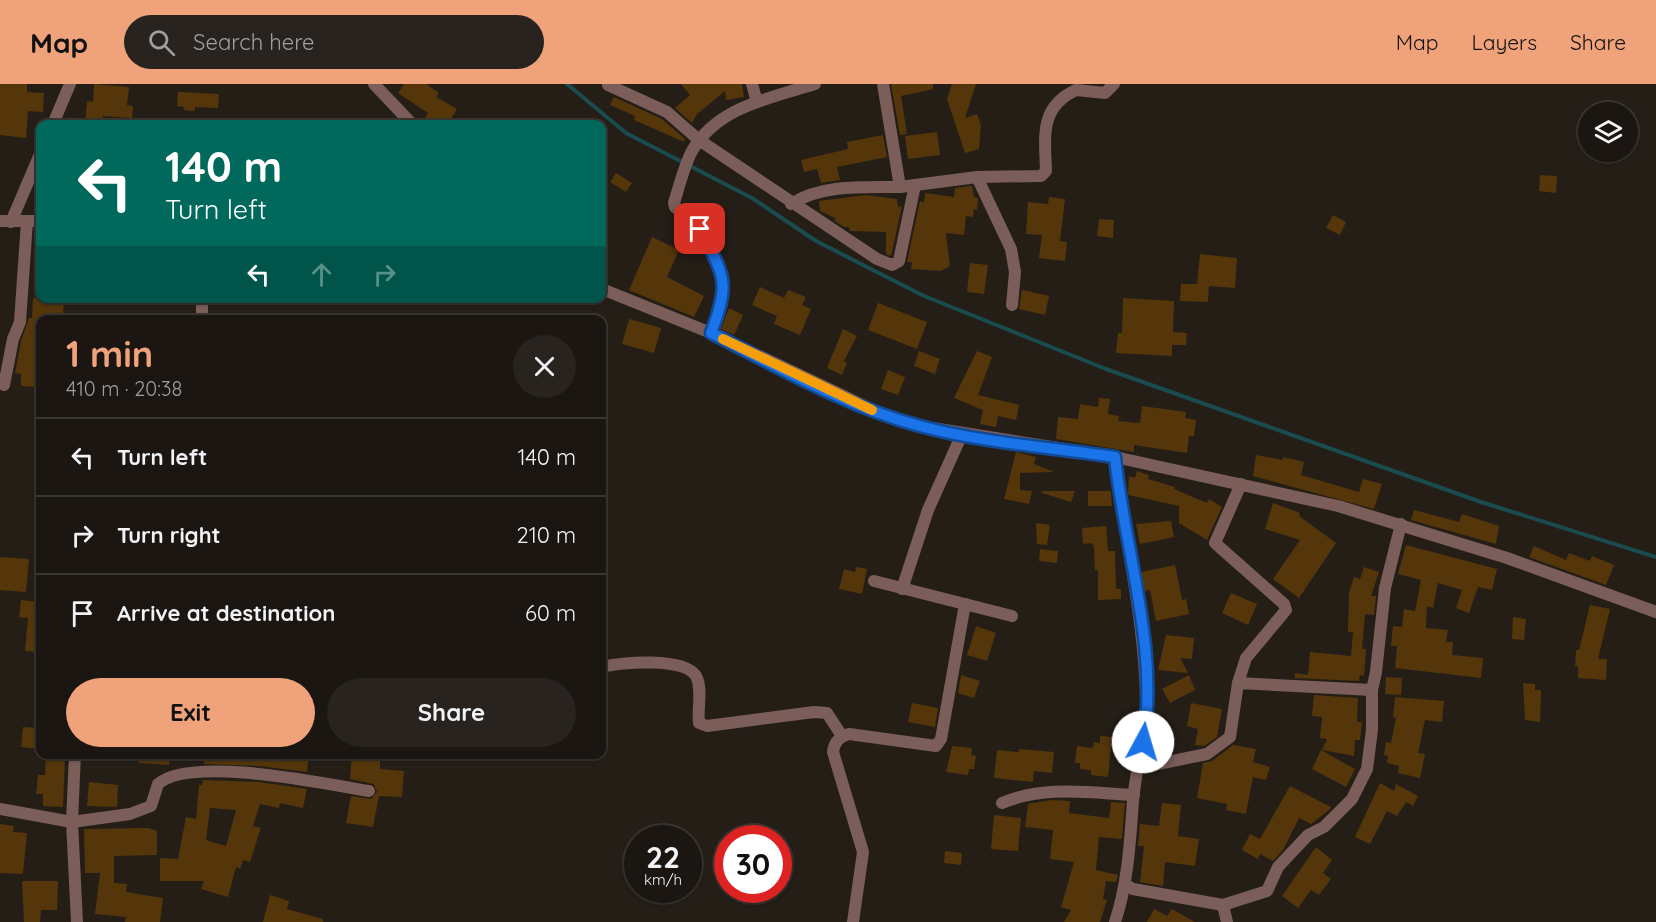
<!DOCTYPE html>
<html lang="en">
<head>
<meta charset="utf-8">
<style>
  :root { --surface:#1b1611; --page:#28231f; --text:#f1f3f6; --muted:#a09f9f; --line:#393531; --accent:#f0a27a }
  body { margin:0; font-family:Quicksand,sans-serif; background:var(--page); color:var(--text); height:100vh; display:flex; flex-direction:column; font-size:22px; white-space:nowrap }
  * { box-sizing:border-box; margin:0 }
  p { font-size:20px; color:var(--muted) }
  .icon { flex:none; width:33px; height:33px; fill:none; stroke:currentColor; stroke-width:2; stroke-linecap:round; stroke-linejoin:round }
  .map { position:relative; flex:1; overflow:hidden }
  .sheet { position:absolute; left:36px; top:231px; width:570px; height:444px; display:flex; flex-direction:column; background:var(--surface); border-radius:12px; box-shadow:0 2px 4px #0004,0 0 0 2px var(--line) }
  .sheet>* { flex:none }
  .guide { position:absolute; left:36px; top:36px; width:570px; height:183px; border-radius:12px; box-shadow:0 2px 4px #0004,0 0 0 2px var(--line); background:#00695c; color:#fff; overflow:hidden }
  .buttons { position:absolute; left:1578px; top:18px; display:grid; gap:12px }
  .buttons a { display:grid; place-items:center; width:60px; height:60px; border-radius:50%; background:var(--surface); box-shadow:0 2px 4px #0004,0 0 0 2px var(--line); font-size:30px }
  .speed { position:absolute; left:624px; top:741px; display:flex; gap:12px; font-size:30px; font-weight:700; text-align:center }
  .speed>* { display:grid; place-content:center; width:78px; height:78px; border-radius:50%; background:var(--surface); box-shadow:0 2px 4px #0004,0 0 0 2px var(--line); line-height:1 }
  .speed small { font-size:15px; font-weight:400 }
  .speed .limit { border:9px solid #d22; background:#fff; color:#111 }
  .pin { position:absolute; display:grid; place-items:center; width:51px; height:51px; color:#fff; margin:-26px; border-radius:12px; box-shadow:0 3px 9px #0006 }
  .me { position:absolute; width:66px; margin:-33px; rotate:6deg; stroke-linejoin:round; filter:drop-shadow(0 0 4px #0008) }
  .turn { display:flex; align-items:center; gap:21px; height:126px; padding:0 30px; font-size:27px }
  .turn .icon { width:78px; height:78px; stroke-width:2.5 }
  .turn b { display:block; font-size:42px; line-height:51px }
  .lanes { display:flex; align-items:center; height:57px; padding:0 30px; background:#0003; justify-content:center; gap:30px; direction:ltr }
  .lanes .off { opacity:.35 }
  .round { display:grid; place-items:center; flex:none; width:63px; height:63px; border-radius:32px; background:var(--page) }
  .headline { display:flex; align-items:center; justify-content:space-between; height:102px; padding:0 30px }
  h1 { font-size:36px; font-weight:800; line-height:45px; color:var(--accent) }
  .action { display:flex; gap:12px; margin-top:auto; padding:12px 30px }
  .action a { flex:1; height:69px; border-radius:36px; background:var(--accent); color:#111; font-size:24px; font-weight:800; line-height:69px; text-align:center }
  .action a+a { background:var(--page); color:var(--text) }
  ul { padding:0; list-style:none }
  li { display:flex; align-items:center; gap:18px; height:78px; padding:0 30px; border-top:2px solid var(--line) }
  li div { flex:1 }
  li b { display:block; font-size:22px }
  li em { font-style:normal }
  header { display:flex; align-items:center; gap:36px; box-sizing:border-box; height:84px; padding:0 30px; background:var(--accent); color:#111 }
  header strong { font-size:28px }
  nav { display:flex; gap:33px; margin-inline-start:auto; font-size:21px }
  .search { width:420px; height:54px; background:var(--page); display:flex; align-items:center; gap:15px; box-sizing:border-box; padding:0 21px; border-radius:33px; color:var(--muted); font-size:22px }
  .map>svg:first-child { display:block }
</style>
</head>
<body>
<header>
<strong>Map</strong>
<div class="search"><svg class="icon" aria-label="search" viewBox="0 0 24 24"><circle cx="10" cy="10" r="6"/><path d="M15 15l6 6"/></svg>Search here</div>
<nav><a>Map</a><a>Layers</a><a>Share</a></nav>
</header>
<div class="map">
<svg width="1656" height="838" viewBox="0 0 1656 838">
  <rect width="100%" height="100%" fill="#241e17"/>
  <g fill="none" stroke-linecap="round" stroke-linejoin="round">
    <polyline stroke="#194b4f" stroke-width="4" points="567,0 626,49 752,114 816,157 924,212 1106,285 1481,418 1656,473"/>
  </g>
  <g fill="#54360a" fill-rule="evenodd">
    <polygon points="0,0 27,0 27,8 44,9 43,28 28,27 26,54 0,51"/>
    <polygon points="94,0 129,3 127,21 133,22 132,34 103,32 103,40 85,40 87,17 93,18"/>
    <polygon points="404,0 426,0 439,9 436,13 457,25 448,40 430,40 424,37 428,29 398,9"/>
    <polygon points="681,0 742,0 744,13 726,16 725,7 697,30 692,39 675,24 690,11"/>
    <polygon points="891,0 933,0 933,5 901,12 907,50 900,51"/>
    <polygon points="952,0 976,0 965,34 977,30 981,41 979,65 965,69 947,15"/>
    <polygon points="178,8 219,10 218,24 195,23 195,27 184,26 184,23 177,22"/>
    <polygon points="614,13 662,35 685,55 684,58 634,36 635,32 610,21"/>
    <polygon points="937,48 940,71 908,75 905,52"/>
    <polygon points="883,51 887,73 837,83 840,96 821,99 817,85 804,88 801,76 848,65 847,58"/>
    <polygon points="616,89 632,99 626,108 610,98"/>
    <polygon points="1540,91 1557,92 1556,109 1539,107"/>
    <polygon points="972,102 974,113 978,114 977,126 974,125 973,133 966,132 964,151 946,149 950,182 941,187 911,185 912,178 907,178 920,117 924,118 925,109 954,113 955,104"/>
    <polygon points="866,111 897,115 898,123 902,122 891,172 886,170 886,148 850,147 849,143 844,143 835,137 835,134 820,127 819,117"/>
    <polygon points="1049,113 1065,115 1060,157 1067,158 1065,177 1039,174 1042,151 1026,150 1028,118 1048,120"/>
    <polygon points="1333,131 1346,138 1340,151 1326,144"/>
    <polygon points="1099,135 1114,136 1113,154 1097,152"/>
    <polygon points="652,153 679,166 667,193 704,212 694,233 629,206"/>
    <polygon points="1200,170 1237,174 1235,204 1209,202 1208,218 1180,217 1181,200 1197,200"/>
    <polygon points="970,179 988,181 984,210 967,208"/>
    <polygon points="760,203 784,214 788,206 806,213 802,221 811,225 800,251 774,240 777,232 752,221"/>
    <polygon points="1022,206 1049,212 1045,231 1019,225"/>
    <polygon points="33,214 64,214 63,234 44,233 40,236 40,282 39,291 36,290 36,303 21,302 21,290 15,289 21,257 29,234 32,234"/>
    <polygon points="1123,214 1174,217 1173,248 1187,249 1186,261 1172,261 1172,272 1116,269 1118,249 1122,249"/>
    <polygon points="878,219 927,238 917,265 868,246"/>
    <polygon points="729,224 743,231 734,251 721,245"/>
    <polygon points="629,235 661,244 654,269 622,260"/>
    <polygon points="843,245 857,252 844,277 847,279 842,291 827,284"/>
    <polygon points="919,267 940,275 935,290 914,282"/>
    <polygon points="977,267 992,273 978,311 1019,321 1016,336 998,332 996,343 980,340 983,326 954,314"/>
    <polygon points="888,286 905,293 898,311 881,305"/>
    <polygon points="1099,314 1110,315 1108,330 1119,332 1118,337 1140,339 1142,322 1186,328 1185,334 1196,336 1194,352 1189,352 1187,369 1134,361 1134,368 1056,355 1058,333 1078,335 1080,320 1098,323"/>
    <polygon points="1016,368 1036,373 1034,380 1054,388 1020,389 1020,406 1032,407 1029,420 1004,415"/>
    <polygon points="1256,371 1283,376 1283,373 1304,378 1301,391 1359,408 1363,395 1382,400 1374,425 1253,392"/>
    <polygon points="1137,387 1149,391 1148,395 1175,403 1174,405 1207,419 1209,415 1222,423 1207,456 1179,439 1179,422 1128,411 1129,392 1135,394"/>
    <polygon points="1042,407 1075,407 1071,418 1042,409"/>
    <polygon points="1088,407 1111,407 1112,422 1088,422"/>
    <polygon points="1273,419 1300,429 1299,432 1336,459 1299,514 1273,495 1300,456 1265,445"/>
    <polygon points="1414,426 1459,438 1462,430 1499,442 1496,460 1411,436"/>
    <polygon points="1171,437 1174,453 1140,460 1136,440"/>
    <polygon points="1036,439 1050,441 1047,461 1037,460"/>
    <polygon points="1106,442 1108,467 1115,467 1116,505 1121,505 1121,515 1098,516 1098,486 1095,486 1094,464 1092,459 1083,460 1082,444"/>
    <polygon points="1406,461 1497,485 1492,506 1478,503 1469,529 1456,524 1462,506 1438,499 1433,524 1427,522 1426,544 1448,546 1446,558 1453,558 1452,571 1483,574 1481,594 1395,584 1397,562 1391,562 1393,542 1402,543 1404,525 1415,527 1421,496 1398,490"/>
    <polygon points="1534,462 1566,476 1569,469 1590,477 1592,472 1614,481 1606,501 1529,473"/>
    <polygon points="1040,465 1058,467 1057,479 1039,477"/>
    <polygon points="0,473 29,475 26,508 0,506"/>
    <polygon points="1175,481 1182,516 1186,515 1189,530 1156,537 1150,506 1144,507 1141,488"/>
    <polygon points="856,483 867,485 862,510 839,505 844,485 855,488"/>
    <polygon points="1364,483 1379,488 1371,512 1376,512 1374,531 1365,530 1362,565 1366,565 1364,592 1360,591 1359,597 1295,594 1295,589 1308,591 1310,568 1351,572 1353,548 1348,548 1349,509 1354,493 1360,495"/>
    <polygon points="1231,509 1257,520 1248,541 1222,529"/>
    <polygon points="21,516 40,518 40,568 25,567 28,534 19,533"/>
    <polygon points="1590,521 1610,525 1598,575 1607,575 1606,596 1578,594 1578,582 1575,582 1576,566 1579,566"/>
    <polygon points="1513,533 1526,535 1524,556 1512,555"/>
    <polygon points="976,542 996,549 987,577 967,571"/>
    <polygon points="1166,551 1194,554 1192,575 1180,574 1188,589 1158,586"/>
    <polygon points="961,591 980,597 974,614 958,609"/>
    <polygon points="1189,591 1195,606 1170,619 1162,605"/>
    <polygon points="1386,593 1402,594 1401,611 1385,610"/>
    <polygon points="1523,599 1535,600 1535,606 1541,606 1540,638 1525,636"/>
    <polygon points="1314,611 1358,614 1357,638 1362,638 1360,656 1355,656 1354,672 1322,666 1327,655 1320,654 1322,633 1312,632"/>
    <polygon points="1395,613 1444,617 1442,638 1425,636 1418,669 1425,670 1420,694 1398,689 1399,682 1387,679 1388,672 1384,671 1386,658 1391,659 1396,634 1393,633"/>
    <polygon points="912,619 938,624 935,643 908,638"/>
    <polygon points="1191,619 1222,625 1217,653 1204,662 1195,661 1198,645 1187,642"/>
    <polygon points="1124,639 1136,640 1134,659 1122,657"/>
    <polygon points="23,643 40,644 40,665 21,663"/>
    <polygon points="1100,652 1112,653 1108,693 1091,691 1091,686 1080,685 1080,679 1075,679 1077,662 1093,664 1094,658 1100,659"/>
    <polygon points="1233,661 1256,665 1253,678 1270,683 1266,696 1253,693 1246,730 1226,726 1227,720 1197,714 1203,679 1212,677"/>
    <polygon points="952,662 972,664 971,671 976,672 974,685 969,685 968,691 946,688"/>
    <polygon points="1019,665 1054,668 1052,689 1034,687 1033,698 994,694 997,666 1019,668"/>
    <polygon points="1321,666 1355,685 1346,703 1312,685"/>
    <polygon points="46,670 65,672 63,723 43,722 43,710 36,710 38,691 45,691"/>
    <polygon points="139,670 170,670 169,681 139,679"/>
    <polygon points="205,670 309,670 307,688 260,682 204,680"/>
    <polygon points="352,670 380,672 380,685 404,687 402,713 379,712 373,743 346,739 351,712 371,715 377,708 374,700 350,695"/>
    <path d="M203,696L259,698L307,705L303,724L280,719L279,724L260,720L253,742L261,744L256,759L250,778L243,776L240,785L236,783L228,813L201,805L204,797H160V774L178,775L186,733L196,735L199,701H202ZM210,724L236,726L226,762L206,756Z"/>
    <polygon points="89,698 118,701 117,723 87,722"/>
    <polygon points="1380,699 1394,707 1396,700 1418,712 1413,722 1406,718 1397,732 1387,727 1370,760 1355,753"/>
    <polygon points="1290,702 1331,723 1329,726 1311,740 1299,734 1283,766 1273,777 1260,770 1258,775 1242,766 1250,750 1260,755"/>
    <polygon points="1051,716 1070,717 1069,729 1109,734 1111,718 1125,719 1122,755 1099,753 1096,786 1118,791 1116,798 1106,797 1103,815 1107,816 1100,838 1064,838 1071,826 1061,823 1074,778 1050,775 1053,746 1025,743 1028,720"/>
    <polygon points="1162,719 1181,721 1178,752 1199,755 1195,782 1165,778 1163,802 1140,798 1144,762 1138,762 1140,740 1159,742"/>
    <polygon points="994,731 1021,734 1018,767 991,765"/>
    <polygon points="0,740 14,742 13,748 27,749 23,790 0,789"/>
    <polygon points="148,744 157,747 157,771 114,772 114,799 127,800 126,808 163,814 160,838 125,838 126,833 95,830 100,789 85,789 84,745"/>
    <polygon points="1316,763 1332,776 1323,789 1331,795 1319,811 1311,806 1298,824 1282,812"/>
    <polygon points="945,767 962,769 961,781 944,779"/>
    <polygon points="22,797 58,797 57,826 41,826 40,838 24,838"/>
    <polygon points="270,811 289,817 287,825 323,835 323,838 263,838"/>
    <polygon points="1154,825 1167,832 1172,825 1195,838 1147,838"/>
  </g>
  <g fill="none" stroke-linecap="round" stroke-linejoin="round">
    <g stroke="#7b5d5a" stroke-width="12">
      <polyline points="374,0 412,40"/>
      <polyline points="752,0 757,18"/>
      <path d="M883,0L900,103L977,93L1041,92L1046,87C1045,53 1039,23 1076,6L1105,9L1114,0"/>
      <polyline points="608,1 667,28 699,56 877,175 892,181 899,177 915,101"/>
      <polyline points="53,40 70,0"/>
      <polyline points="977,93 1011,165 1015,188 1012,221"/>
      <path d="M791,120C822,100 864,103 900,103"/>
      <polyline points="11,138 40,70"/>
      <polyline points="202,236 202,214"/>
      <path d="M711,249L720,225L723,193L696,138L675,123L674,119C679,103 684,82 692,67C717,23 770,14 815,0"/>
      <polyline points="4,301 13,255 20,238 27,137"/>
      <path d="M1115,373C1124,455 1145,534 1146,617C1146,651 1136,683 1133,717C1130,758 1128,799 1115,838"/>
      <polyline points="874,497 1012,532"/>
      <polyline points="902,505 928,426 962,350"/>
      <path d="M602,583C621,578 684,573 696,592C703,605 697,625 699,639L707,642L814,628L827,629L842,652"/>
      <polyline points="1238,599 1246,574 1286,526 1284,520 1215,459 1241,400"/>
      <polyline points="75,670 72,738 77,838"/>
      <polyline points="1138,684 1207,670 1230,653 1238,599 1372,606"/>
      <path d="M1002,719C1044,701 1090,709 1134,711"/>
      <path d="M0,725L72,738L130,730L151,722L158,700C191,671 326,700 369,707"/>
      <polyline points="1126,801 1133,805 1223,821"/>
      <path d="M853,838L863,768L833,668C834,658 839,653 849,650L936,662L941,655L965,520"/>
      <polyline points="1227,838 1223,821 1267,807 1278,783 1308,751 1324,743 1352,715 1367,685 1372,646 1372,606 1376,588 1385,504 1401,440"/>
    </g>
    <g stroke="#7b5d5a" stroke-width="12">
      <polyline points="0,137 40,137"/>
      <polyline points="602,205 711,249 875,327 920,342 1115,373 1338,422 1507,474 1656,528"/>
    </g>
  </g>
  <g fill="none" stroke-linecap="round" stroke-linejoin="round">
    <defs>
      <path id="route" d="M700,145C724,192 731,197 711,249C778,283 847,323 920,342C983,359 1050,363 1115,373C1124,463 1160,569 1143,658"/>
    </defs>
    <use href="#route" stroke="#114b97" stroke-width="15"/>
    <use href="#route" stroke="#1a73e8" stroke-width="10"/>
    <polyline stroke="#f59e0b" stroke-width="10" points="723,255 872,326"/>
  </g>
</svg>
<div class="buttons">
<a><svg class="icon" aria-label="layers" viewBox="0 0 24 24"><path d="M12 4l9 5-9 5-9-5zM3 14l9 5 9-5"/></svg></a>
</div>
<div class="speed"><div>22<small>km/h</small></div><div class="limit">30</div></div>
<div class="pin" style="left:700px;top:145px;background:#d93025"><svg class="icon" aria-label="arrive" viewBox="0 0 24 24"><path d="M6 21V4h12l-3 4 3 4H6"/></svg></div>
<svg class="me" style="left:1143px;top:658px" viewBox="-20 -20 40 40"><circle r="19" fill="#fff"/><path d="M0-13L10 11 0 6-10 11z" fill="#1a73e8"/></svg>
<div class="guide">
<div class="turn"><svg class="icon" aria-label="left" viewBox="0 0 24 24"><path d="M17 20v-9H6M10 6l-5 5 5 5"/></svg><div><b>140 m</b>Turn left</div></div>
<div class="lanes"><svg class="icon" aria-label="left" viewBox="0 0 24 24"><path d="M17 20v-9H6M10 6l-5 5 5 5"/></svg><svg class="icon off" aria-label="ahead" viewBox="0 0 24 24"><path d="M12 20V5M6 11l6-6 6 6"/></svg><svg class="icon off" aria-label="right" viewBox="0 0 24 24"><path d="M7 20v-9h11M14 6l5 5-5 5"/></svg></div>
</div>
<section class="sheet">
<div class="headline"><div><h1>1 min</h1><p>410 m · 20:38</p></div><a class="round"><svg class="icon" aria-label="close" viewBox="0 0 24 24"><path d="M6 6l12 12M18 6L6 18"/></svg></a></div>
<ul>
<li><svg class="icon" aria-label="left" viewBox="0 0 24 24"><path d="M17 20v-9H6M10 6l-5 5 5 5"/></svg><div><b>Turn left</b></div><em>140 m</em></li>
<li><svg class="icon" aria-label="right" viewBox="0 0 24 24"><path d="M7 20v-9h11M14 6l5 5-5 5"/></svg><div><b>Turn right</b></div><em>210 m</em></li>
<li><svg class="icon" aria-label="arrive" viewBox="0 0 24 24"><path d="M6 21V4h12l-3 4 3 4H6"/></svg><div><b>Arrive at destination</b></div><em>60 m</em></li>
</ul>
<div class="action"><a>Exit</a><a>Share</a></div>
</section>
</div>
</body>
</html>
